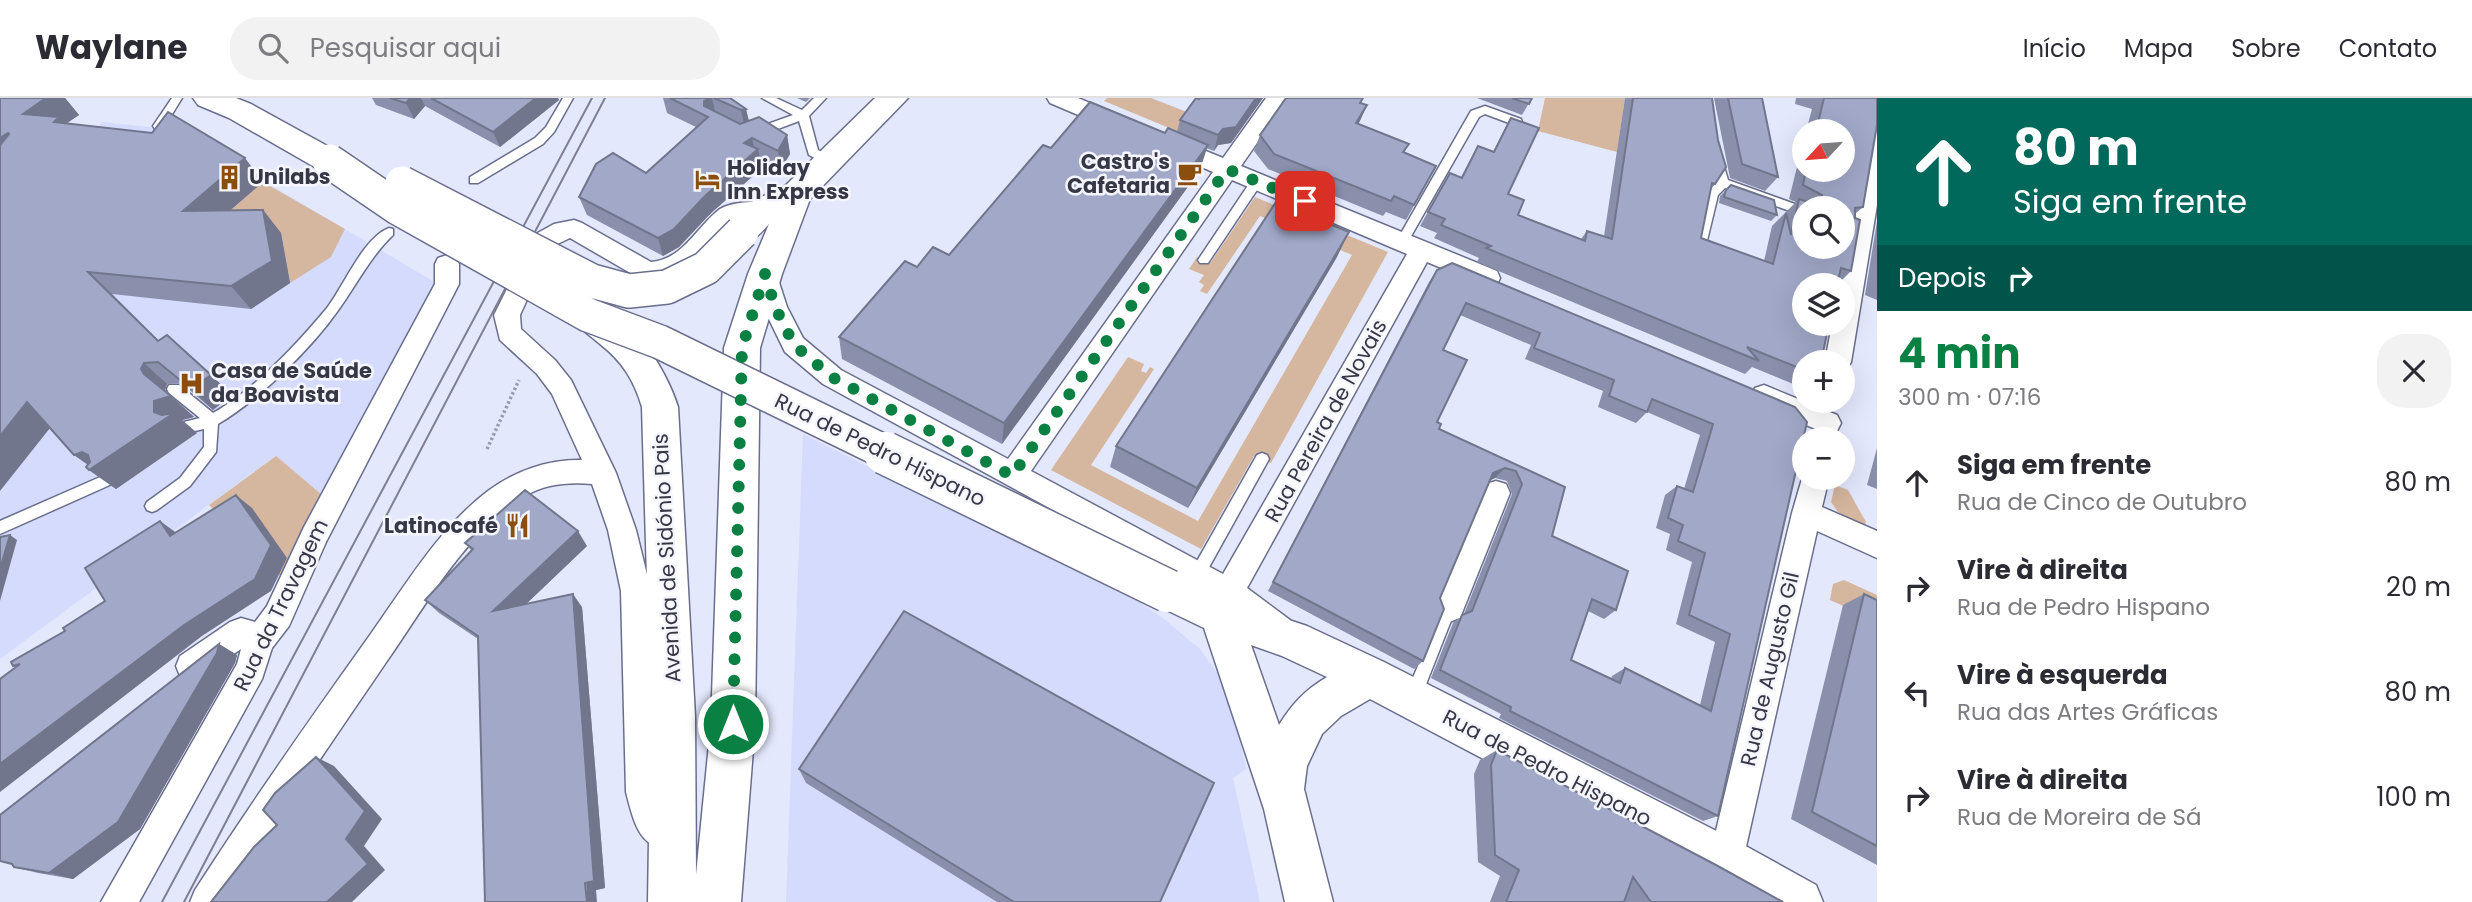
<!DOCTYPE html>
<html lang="pt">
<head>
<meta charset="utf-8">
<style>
  :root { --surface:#fff; --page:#f2f2f3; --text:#2b2b33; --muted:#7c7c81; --line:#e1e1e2; --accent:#0b8043 }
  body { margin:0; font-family:Poppins,sans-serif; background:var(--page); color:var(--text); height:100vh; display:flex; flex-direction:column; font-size:26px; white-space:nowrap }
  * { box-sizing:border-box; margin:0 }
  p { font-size:23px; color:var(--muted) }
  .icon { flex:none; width:38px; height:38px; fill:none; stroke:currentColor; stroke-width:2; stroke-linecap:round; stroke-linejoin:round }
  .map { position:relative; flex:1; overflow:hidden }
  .sheet { display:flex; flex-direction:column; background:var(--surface); width:595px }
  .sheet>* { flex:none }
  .guide { background:#00695c; color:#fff; overflow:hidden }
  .needle { width:46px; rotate:244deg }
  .tools { position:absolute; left:1792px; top:21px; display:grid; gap:14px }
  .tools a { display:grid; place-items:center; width:63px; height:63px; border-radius:50%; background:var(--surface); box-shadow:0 7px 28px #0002; font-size:35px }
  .pin { position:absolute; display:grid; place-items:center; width:60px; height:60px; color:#fff; margin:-30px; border-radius:14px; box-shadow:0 4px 10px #0006 }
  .me { position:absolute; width:77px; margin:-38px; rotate:0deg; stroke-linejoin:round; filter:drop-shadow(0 0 5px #0008) }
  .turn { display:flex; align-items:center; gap:24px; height:147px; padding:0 21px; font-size:32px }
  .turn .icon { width:91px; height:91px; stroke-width:2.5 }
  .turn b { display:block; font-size:49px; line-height:60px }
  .then { display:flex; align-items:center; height:66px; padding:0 21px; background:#0003; gap:14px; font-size:26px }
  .round { display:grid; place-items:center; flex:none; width:74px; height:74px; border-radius:28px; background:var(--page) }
  .summary { display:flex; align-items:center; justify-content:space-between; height:119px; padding:0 21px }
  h1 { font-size:42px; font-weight:700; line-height:52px; color:var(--accent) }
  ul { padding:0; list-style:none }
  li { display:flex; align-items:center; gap:21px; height:105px; padding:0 21px }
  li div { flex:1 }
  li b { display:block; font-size:26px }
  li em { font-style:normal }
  header { display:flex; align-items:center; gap:42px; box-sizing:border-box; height:98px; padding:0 35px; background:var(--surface); border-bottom:2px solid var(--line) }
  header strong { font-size:33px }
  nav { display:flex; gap:38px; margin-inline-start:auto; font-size:24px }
  .search { width:490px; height:63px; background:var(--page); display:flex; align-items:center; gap:18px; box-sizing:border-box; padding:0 24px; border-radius:28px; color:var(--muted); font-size:26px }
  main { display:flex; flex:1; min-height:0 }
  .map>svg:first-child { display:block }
</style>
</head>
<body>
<header>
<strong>Waylane</strong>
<div class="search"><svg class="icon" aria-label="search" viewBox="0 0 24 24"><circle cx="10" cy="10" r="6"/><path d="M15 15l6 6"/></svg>Pesquisar aqui</div>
<nav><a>Início</a><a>Mapa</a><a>Sobre</a><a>Contato</a></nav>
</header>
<main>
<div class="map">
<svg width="1877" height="804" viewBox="0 0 1877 804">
  <rect width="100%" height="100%" fill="#e4e8fd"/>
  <g fill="#d5dbfc">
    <polygon points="102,24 177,32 438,186 321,396 275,358 0,561 0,100 87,43"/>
    <polygon points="803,336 1135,501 1164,521 1200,551 1220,579 1236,624 1246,671 1233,680 1260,804 786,804"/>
  </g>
  <g fill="#d5b69e">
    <polygon points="1107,0 1151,0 1192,16 1179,34 1104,3"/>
    <polygon points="1545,0 1625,0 1617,54 1538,33"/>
    <polygon points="263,84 345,131 331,159 290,185 281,135 203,136"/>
    <polygon points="1255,99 1388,154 1271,365 1254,358 1201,451 1051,372 1128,259 1144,266 1141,273 1146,275 1150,269 1154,271 1091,367 1198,423 1352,157 1260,118 1207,196 1200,193 1204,187 1199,184 1204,177 1189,171 1197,159 1211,164"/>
    <polygon points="276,358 321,396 281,479 209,407"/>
    <polygon points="1835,387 1848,392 1866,424 1864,430 1838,414 1831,404"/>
    <polygon points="1844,482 1877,497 1877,523 1830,502 1833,486"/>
  </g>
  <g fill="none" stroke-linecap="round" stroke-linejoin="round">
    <defs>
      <g id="lane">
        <polygon points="172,0 182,0 163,31 155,31 153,28"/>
        <polygon points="563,0 573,0 554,34 543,46 478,85 470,85 470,79 535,40 546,29"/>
        <polygon points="762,0 776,0 802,12 814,0 826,0 809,18 818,52 834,60 834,66 826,66 809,57 799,23 759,38 751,38 751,32 793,17"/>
        <polygon points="1485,8 1521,21 1522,24 1517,28 1485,16 1479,19 1406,147 1398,147 1396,144 1471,13"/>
        <polygon points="1716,58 1722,62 1728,82 1806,110 1804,118 1725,90 1718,97 1705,151 1703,154 1695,154 1693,151 1707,95 1717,84 1710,62"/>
        <polygon points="1257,79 1261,80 1261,86 1208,165 1200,165 1198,162 1200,159 1253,80"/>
        <path d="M389,130L393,131V137C370,159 357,186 339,211C312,250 259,302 218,326L216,354L190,388L157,412L152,414L147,412L145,408L147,404L180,380L204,349V331L185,335L180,333L178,329L180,325L200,320L169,295L167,291L169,287H179L213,315C254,292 297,246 327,210C344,188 363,140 389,130Z"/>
        <polygon points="1262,355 1267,357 1269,361 1202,482 1197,484 1192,482 1190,477 1192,472 1257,357"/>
        <polygon points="107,376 112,378 114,382 112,386 0,436 0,423"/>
        <polygon points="1449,503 1454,505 1456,510 1419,604 1413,606 1407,604 1405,599 1444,505"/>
      </g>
      <g id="street">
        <polygon points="1047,0 1078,0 1125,20 1128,25 1125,30 1117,32 1109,30 1050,5"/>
        <path d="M1266,0H1288L1241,68L1497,173L1500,180L1497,187L1488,189L1427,164L1247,490L1290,522L1294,532L1290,542L1279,546L1268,542L1219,503L823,286L785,254L763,209L753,176L756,169L765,167L774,169L787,209L803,240L841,272L1008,361L1213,74L1160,51L1157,46L1160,41L1168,38L1176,41L1223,60ZM1232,82L1407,156L1223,476L1031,373Z"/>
        <polygon points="1877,32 1877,107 1851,264 1847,271 1843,273 1843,264 1825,264 1832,226 1843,226 1843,187 1839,187 1866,40 1869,35"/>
        <path d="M764,103L772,105L776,111L772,117C761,120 743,119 735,126C705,148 684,195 639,180L570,140L551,149L520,217L521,231L555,262L571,282L616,375L636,432L651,493L658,694L667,716L675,715L687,720L692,732L687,744C642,762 635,729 626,694L621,493L608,432L592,386C569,384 545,386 525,398C465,435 428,504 389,560C334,641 278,721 227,804H190L195,792C251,705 310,621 370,537C405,488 439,430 488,393C515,373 548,361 582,362L552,296L537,276L500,242L494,217L534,137L554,126L574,122L582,125L651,164C684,161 696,129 720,111C731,104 751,104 764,103Z"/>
        <polygon points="447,157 456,160 459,166 459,186 326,444 289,528 272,550 262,581 139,804 101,804 237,566 241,551 202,578 191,583 180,578 176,568 180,558 230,524 241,520 255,524 267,508 304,429 435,186 435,166 438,160"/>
        <polygon points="1764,287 1837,317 1841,325 1837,333 1828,336 1755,306 1751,298 1755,290"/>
        <polygon points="1804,374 1804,380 1829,380 1822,409 1877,433 1877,460 1817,433 1743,762 1738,774 1726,779 1714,774 1709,762 1792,415"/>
        <polygon points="1496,383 1506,386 1510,395 1460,520 1449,524 1438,520 1434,510 1486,386"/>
      </g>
      <g id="secondary">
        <polygon points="193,0 236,0 251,6 340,55 345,63 340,71 329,74 318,71 229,20 198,7"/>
        <path d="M875,0H908L810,101L782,176L760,250L755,626L741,804H648L651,618L642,309C634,282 622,263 600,246C590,237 579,231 573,219L578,210C623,195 667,273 678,309L695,618L696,777L711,626L724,250L748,176L769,126C757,139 750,148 730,142L726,134L753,103L785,88Z"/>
        <path d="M1168,475L1229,502L1307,528L1384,564L1742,746L1816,787L1823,804H1754L1370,601L1341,618L1322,636L1307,668L1304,691L1333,804H1285L1264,711L1204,530L1154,506L1148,493L1154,480ZM1251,547L1282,558L1327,579C1305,592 1292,606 1279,627Z"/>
      </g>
    </defs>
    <use href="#lane" stroke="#696e8c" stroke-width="3"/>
    <use href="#street" stroke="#696e8c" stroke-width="3"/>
    <use href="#secondary" stroke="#696e8c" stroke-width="3"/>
    <polyline stroke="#989bad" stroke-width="3.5" stroke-dasharray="2.5 2.5" stroke-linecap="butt" points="487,351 519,282"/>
    <use href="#lane" fill="#fff" fill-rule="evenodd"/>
    <use href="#street" fill="#fff" fill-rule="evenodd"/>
    <use href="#secondary" fill="#fff" fill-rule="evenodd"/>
    <g stroke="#7e8091" stroke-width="2">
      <polyline points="162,804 592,0"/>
      <polyline points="184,804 605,0"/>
    </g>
    <defs>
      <g id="secondary-bridge-far1">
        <polyline points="329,63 398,110 588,217 660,244 889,356"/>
        <polyline points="402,85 592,183 629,193 667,189 706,170 742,134"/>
      </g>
      <polyline id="secondary-bridge" points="885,355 1168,493"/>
    </defs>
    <use href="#secondary-bridge-far1" stroke="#696e8c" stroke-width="36" stroke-linecap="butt"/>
    <use href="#secondary-bridge" stroke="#696e8c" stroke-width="45" stroke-linecap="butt"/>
    <use href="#secondary-bridge-far1" stroke="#fff" stroke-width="33"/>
    <use href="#secondary-bridge" stroke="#fff" stroke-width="42"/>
  </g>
  <g fill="#8a90ac" fill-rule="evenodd">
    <polygon points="0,0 65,0 79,17 66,26 263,84 230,112 263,112 281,135 290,185 251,211 112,196 158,242 211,277 232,297 213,312 181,285 167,286 165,292 194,319 182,322 197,335 116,391 89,372 88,367 74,357 50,330"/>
    <polygon points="372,0 558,0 559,2 500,49 425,8 414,21 376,7"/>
    <polygon points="663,0 730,0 746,11 749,23 787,37 790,56 781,71 760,61 762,70 710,116 679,149 663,158 587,117 579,99 646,75 696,29 667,15"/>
    <polygon points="797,0 810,0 806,4"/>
    <polygon points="1200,0 1263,0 1231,45 1218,47 1214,53 1206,50 1200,72 1002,346 842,261 839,239 917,169 949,157 1051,50 1177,34 1180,22"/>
    <polygon points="1477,0 1532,0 1522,17"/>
    <polygon points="1625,0 1712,0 1715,86 1711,91 1701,140 1764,163 1772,128 1796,104 1789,101 1804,41 1804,72 1843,72 1843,33 1806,33 1812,11 1795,6 1796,0 1877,0 1876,30 1863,109 1855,116 1851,173 1838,186 1804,264 1804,288 1803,290 1752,269 1745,276 1477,164 1479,160 1434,140 1437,135 1420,128 1450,75 1461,79 1478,48 1493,54 1511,20 1508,96 1518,117 1581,141 1587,133 1604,138"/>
    <polygon points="1714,0 1762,0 1778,79 1765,93 1730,80"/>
    <polygon points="1363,6 1367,7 1358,26 1409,46 1404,55 1436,68 1406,122 1386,114 1383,118 1268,71 1254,53 1260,37"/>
    <polygon points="1731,87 1777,117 1771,123 1719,105 1720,98"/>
    <polygon points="1877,123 1877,202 1865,197"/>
    <polygon points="1337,159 1188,410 1110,369 1116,348"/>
    <path d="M1437,172L1795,309L1718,718L1703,723L1499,620L1501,616L1431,580L1453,525L1464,516L1512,396L1507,383L1495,380L1489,383L1440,500L1423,563L1414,571L1268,493L1429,184ZM1460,217L1531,247L1525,261L1603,293L1598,309L1636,325L1647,314L1700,337L1684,391L1677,388L1665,397L1656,430L1670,436L1666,452L1692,464L1676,526L1715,544L1700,607L1625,570L1612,578L1611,581L1571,562L1588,513L1604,521L1616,512L1552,438L1565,389L1439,331L1437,324L1443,252Z"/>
    <polygon points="1877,350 1877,391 1867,387"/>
    <polygon points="465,445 587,448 526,506 582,509 605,790 596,792 478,541 439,515 425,502 472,453"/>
    <polygon points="1864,496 1877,502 1877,767 1791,721 1843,507"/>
    <polygon points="219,546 237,557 235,565 140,731 73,781 38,775 14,769 12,766 0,763"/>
    <polygon points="1497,652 1783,804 1490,804 1500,778 1478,764 1474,676 1480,662"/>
    <polygon points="799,671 1160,804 997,804 806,685"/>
  </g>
  <g fill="#71768c">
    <polygon points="46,0 65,0 79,17 65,26 80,43 23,16"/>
    <polygon points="410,0 421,0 425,8 414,21 406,5"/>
    <polygon points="536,0 558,0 559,2 500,49 493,34"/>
    <polygon points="710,0 712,0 716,18 707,18 704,3"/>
    <polygon points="1256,0 1263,0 1231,45 1218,47 1214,53 1218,37 1223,31"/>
    <polygon points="1367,7 1360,23 1349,41 1356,25"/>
    <polygon points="746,11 750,30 745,31 741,12"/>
    <polygon points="8,35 31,59 0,80 0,40"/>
    <polygon points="787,37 790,56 781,71 778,53"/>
    <polygon points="752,40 755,55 758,51 762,70 710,116 679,149 663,158 658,140 744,45"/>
    <polygon points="1208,47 1200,72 1002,346 1004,325"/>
    <polygon points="245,60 263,84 203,136 183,113"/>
    <polygon points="263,112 281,135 290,185 251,211 231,188"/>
    <polygon points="1349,134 1337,159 1188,410 1197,390"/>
    <polygon points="144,265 167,286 165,292 144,276 141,271"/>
    <polygon points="211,277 232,297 213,312 191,291"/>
    <polygon points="171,298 194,319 182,322 197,335 116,391 89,372 93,370 74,357 82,354 98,366 154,314 154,303"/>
    <polygon points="27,304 54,325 0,393 0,338"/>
    <polygon points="1505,370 1495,380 1484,385 1493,375"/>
    <polygon points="236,397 252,410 287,460 271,493 202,538 0,694 0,666"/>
    <polygon points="160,423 178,436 170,438"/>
    <polygon points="578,433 587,448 505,526 493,513"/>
    <polygon points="10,437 17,442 0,503 0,471"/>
    <polygon points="573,496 582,509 605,790 596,792 597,804 587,804"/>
    <polygon points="219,546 237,557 235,565 140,731 73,781 49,775"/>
    <polygon points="316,659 334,668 382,721 364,748 385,772 352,804 327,804 346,741"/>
  </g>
  <g fill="#a1a8c8" stroke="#71768c" stroke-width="2" fill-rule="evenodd">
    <polygon points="0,0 46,0 23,16 59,19 54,24 152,35 168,14 245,60 183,113 263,112 272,163 231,188 88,174 158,243 167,237 211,277 191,291 158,264 144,265 141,271 144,276 171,298 154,303 154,314 162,317 174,315 89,372 86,369 90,364 88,357 82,354 74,357 27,304 0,338 0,47 9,36 8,35 0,40"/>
    <polygon points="390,0 410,0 406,5"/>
    <polygon points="431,0 536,0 493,34"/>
    <polygon points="670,0 710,0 704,3 704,8 740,26 759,19 787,37 778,53 752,40 744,45 758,51 705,98 674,131 658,140 579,99 596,66 613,55 646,75 708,19"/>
    <polygon points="714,0 730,0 746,11 741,12"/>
    <polygon points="1196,0 1199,1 1200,0 1256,0 1236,29 1223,31 1218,37 1180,22"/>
    <polygon points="1286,0 1363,0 1360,5 1367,7 1356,25 1409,46 1403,54 1436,68 1414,107 1394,98 1391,103 1274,56 1260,37"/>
    <polygon points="1512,0 1532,0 1529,6"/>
    <path d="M1633,0H1712L1718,42L1726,69L1715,86L1712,85L1701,140L1773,166L1786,115L1791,137L1799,101L1819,107L1822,97L1803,87L1806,72H1843V33H1816L1824,0H1877V27L1863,109L1855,110V120L1860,122L1851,173L1841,170L1837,187H1804V226H1829L1821,264H1804V272L1747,249L1759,263L1486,150L1491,148L1441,127L1445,121L1428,114L1450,75L1462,80L1478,48L1494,54L1511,20L1539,30L1508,96L1524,102L1518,117L1585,143L1587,133L1612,141ZM1804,110H1843V149H1804Z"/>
    <polygon points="1728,0 1762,0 1778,79 1742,66"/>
    <polygon points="1090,4 1165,35 1168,30 1208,47 1004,325 839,239 905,163 917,169 933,149 949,157 1043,47 1051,50"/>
    <polygon points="1731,87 1774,102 1777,117 1724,99 1726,92"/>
    <polygon points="1276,104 1349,134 1197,390 1116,348"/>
    <path d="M1452,165L1795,309L1807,324L1718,718L1510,613L1511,609L1440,572L1462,517L1472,513L1522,386L1516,373L1505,370L1493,375L1440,500L1444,511L1423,563L1273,484L1437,172ZM1466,205L1540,235L1534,250L1614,282L1609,298L1647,314L1652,301L1713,326L1693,394L1677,388L1668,420L1683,427L1678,443L1705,455L1689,517L1730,536L1711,613L1625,570L1620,585L1571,562L1592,501L1616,512L1628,473L1552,438L1565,389L1439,331L1441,326L1437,324L1467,262L1443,252Z"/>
    <polygon points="525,392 578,433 493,513 573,496 594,783 585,785 587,804 485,804 478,538 425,502 473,451 465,445"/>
    <polygon points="236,397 271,447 255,481 184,527 0,666 0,581 20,566 13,568 11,564 65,533 63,530 105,503 85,470 160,423 170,438"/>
    <polygon points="10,437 0,471 0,439"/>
    <polygon points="1864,496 1877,502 1877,748 1812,714"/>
    <polygon points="904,513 1214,685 1160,804 1014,804 799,671"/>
    <polygon points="219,546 217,555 118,724 49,775 14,769 12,766 0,763 0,717"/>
    <polygon points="1497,652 1716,767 1783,804 1651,804 1633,779 1624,804 1506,804 1519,772 1495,757 1491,667"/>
    <polygon points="316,659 365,713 346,741 368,766 327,804 211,804 254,749 277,727 263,712 275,695"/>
  </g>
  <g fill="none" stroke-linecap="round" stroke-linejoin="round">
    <polyline stroke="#0b8043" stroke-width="12" stroke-dasharray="0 21.6" points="733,626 742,250 765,176 775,209 794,247 832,279 1012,378 1227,71 1305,103"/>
  </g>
  <defs>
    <symbol id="cafe-bare" viewBox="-9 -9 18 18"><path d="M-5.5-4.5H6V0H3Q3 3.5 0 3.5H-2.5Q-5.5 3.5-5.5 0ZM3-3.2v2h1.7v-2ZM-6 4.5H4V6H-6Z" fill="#8b4e0e" stroke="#f5f6fd" stroke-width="2.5" paint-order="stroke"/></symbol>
    <symbol id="building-bare" viewBox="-9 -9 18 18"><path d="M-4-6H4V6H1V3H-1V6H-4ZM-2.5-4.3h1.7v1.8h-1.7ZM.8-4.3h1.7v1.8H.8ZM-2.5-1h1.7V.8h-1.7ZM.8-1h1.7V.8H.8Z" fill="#8b4e0e" stroke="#f5f6fd" stroke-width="2.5" paint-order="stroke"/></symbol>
    <symbol id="hotel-bare" viewBox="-9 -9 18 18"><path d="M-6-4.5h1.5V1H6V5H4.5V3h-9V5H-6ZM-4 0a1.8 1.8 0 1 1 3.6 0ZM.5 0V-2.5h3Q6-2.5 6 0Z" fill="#8b4e0e" stroke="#f5f6fd" stroke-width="2.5" paint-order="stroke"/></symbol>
    <symbol id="hospital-bare" viewBox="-9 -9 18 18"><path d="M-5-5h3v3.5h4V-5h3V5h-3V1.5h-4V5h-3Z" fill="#8b4e0e" stroke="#f5f6fd" stroke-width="2.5" paint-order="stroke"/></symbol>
    <symbol id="restaurant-bare" viewBox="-9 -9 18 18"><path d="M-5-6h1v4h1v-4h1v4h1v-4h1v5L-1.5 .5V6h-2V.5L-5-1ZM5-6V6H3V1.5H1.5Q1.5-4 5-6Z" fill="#8b4e0e" stroke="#f5f6fd" stroke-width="2.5" paint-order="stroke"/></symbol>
  </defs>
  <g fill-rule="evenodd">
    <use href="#cafe-bare" x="1172" y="58" width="35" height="35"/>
    <use href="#building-bare" x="212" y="62" width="35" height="35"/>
    <use href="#hotel-bare" x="690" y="64" width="35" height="35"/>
    <use href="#hospital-bare" x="174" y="268" width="35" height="35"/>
    <use href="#restaurant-bare" x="500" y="410" width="35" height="35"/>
  </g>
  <g text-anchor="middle" stroke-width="5" stroke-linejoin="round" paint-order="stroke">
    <g font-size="21" font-weight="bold" fill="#363846" stroke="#f5f6fd" text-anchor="start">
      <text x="1170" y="71" text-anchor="end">Castro's<tspan x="1170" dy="24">Cafetaria</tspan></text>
      <text x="727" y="77">Holiday<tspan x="727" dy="24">Inn Express</tspan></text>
      <text x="249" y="86">Unilabs</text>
      <text x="211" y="280">Casa de Saúde<tspan x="211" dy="24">da Boavista</tspan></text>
      <text x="498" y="435" text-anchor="end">Latinocafé</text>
    </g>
    <g font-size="21" fill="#363846" stroke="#f5f6fd">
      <text transform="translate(1326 323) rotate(-61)" y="7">Rua Pereira de Novais</text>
      <text transform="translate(880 352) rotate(26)" y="7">Rua de Pedro Hispano</text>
      <text transform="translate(667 460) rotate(-93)" y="7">Avenida de Sidónio Pais</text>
      <text transform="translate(281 507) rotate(-64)" y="7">Rua da Travagem</text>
      <text transform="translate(1770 571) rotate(-77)" y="7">Rua de Augusto Gil</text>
      <text transform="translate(1547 670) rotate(27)" y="7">Rua de Pedro Hispano</text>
    </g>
  </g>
</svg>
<div class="tools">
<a><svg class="needle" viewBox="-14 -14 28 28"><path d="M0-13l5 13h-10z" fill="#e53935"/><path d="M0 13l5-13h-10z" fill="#7c7c81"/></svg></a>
<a><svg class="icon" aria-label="search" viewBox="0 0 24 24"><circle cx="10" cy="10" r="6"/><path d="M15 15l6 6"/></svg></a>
<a><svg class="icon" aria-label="layers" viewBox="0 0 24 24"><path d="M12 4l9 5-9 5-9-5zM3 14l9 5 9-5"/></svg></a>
<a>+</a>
<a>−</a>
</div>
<div class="pin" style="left:1305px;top:103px;background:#d93025"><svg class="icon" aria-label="arrive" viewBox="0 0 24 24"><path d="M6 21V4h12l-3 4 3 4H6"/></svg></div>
<svg class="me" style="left:733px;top:626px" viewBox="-20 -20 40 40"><circle r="17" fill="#0b8043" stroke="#fff" stroke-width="3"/><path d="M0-11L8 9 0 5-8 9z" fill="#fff"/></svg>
</div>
<section class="sheet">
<div class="guide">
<div class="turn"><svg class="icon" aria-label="ahead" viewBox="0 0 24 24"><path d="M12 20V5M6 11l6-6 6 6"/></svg><div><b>80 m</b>Siga em frente</div></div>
<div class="then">Depois<svg class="icon" aria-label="right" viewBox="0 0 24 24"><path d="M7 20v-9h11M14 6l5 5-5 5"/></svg></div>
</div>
<div class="summary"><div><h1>4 min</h1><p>300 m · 07:16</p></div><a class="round"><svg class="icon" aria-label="close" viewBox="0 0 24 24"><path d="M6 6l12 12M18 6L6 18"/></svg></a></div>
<ul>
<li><svg class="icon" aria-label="ahead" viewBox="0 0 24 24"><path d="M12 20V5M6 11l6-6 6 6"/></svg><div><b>Siga em frente</b><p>Rua de Cinco de Outubro</p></div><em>80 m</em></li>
<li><svg class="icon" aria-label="right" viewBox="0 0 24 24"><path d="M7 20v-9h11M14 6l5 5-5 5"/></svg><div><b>Vire à direita</b><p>Rua de Pedro Hispano</p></div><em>20 m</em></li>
<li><svg class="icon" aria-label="left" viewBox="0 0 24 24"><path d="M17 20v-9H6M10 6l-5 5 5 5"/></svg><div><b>Vire à esquerda</b><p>Rua das Artes Gráficas</p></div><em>80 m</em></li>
<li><svg class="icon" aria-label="right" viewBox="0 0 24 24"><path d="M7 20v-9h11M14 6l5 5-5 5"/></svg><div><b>Vire à direita</b><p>Rua de Moreira de Sá</p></div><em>100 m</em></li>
</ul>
</section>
</main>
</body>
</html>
